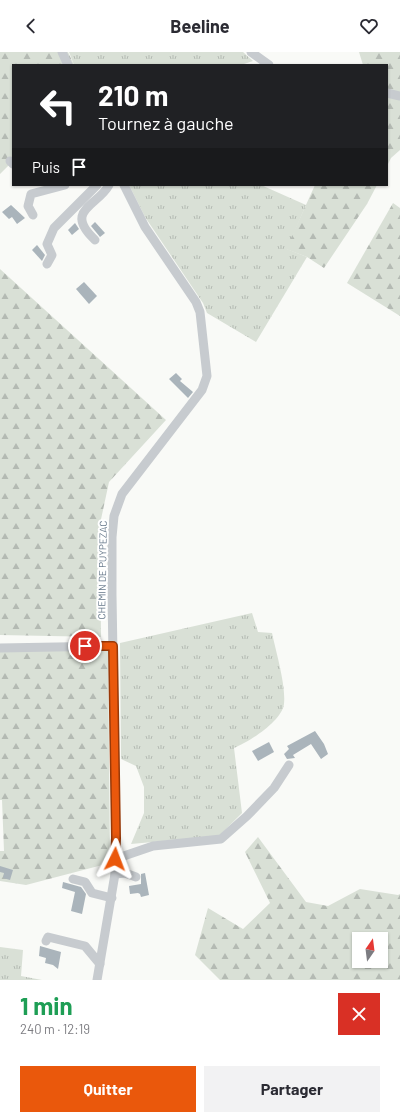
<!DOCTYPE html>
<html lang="fr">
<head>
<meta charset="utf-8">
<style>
  :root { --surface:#fff; --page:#f2f2f3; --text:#2b2b33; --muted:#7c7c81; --accent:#ea580c }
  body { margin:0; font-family:Barlow,sans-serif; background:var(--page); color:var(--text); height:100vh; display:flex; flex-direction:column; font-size:15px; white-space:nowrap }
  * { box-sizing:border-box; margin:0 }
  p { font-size:13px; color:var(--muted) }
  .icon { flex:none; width:22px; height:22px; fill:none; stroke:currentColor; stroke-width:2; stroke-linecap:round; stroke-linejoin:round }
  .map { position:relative; height:928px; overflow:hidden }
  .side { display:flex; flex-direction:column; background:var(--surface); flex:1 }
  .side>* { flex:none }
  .top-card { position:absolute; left:12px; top:12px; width:376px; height:122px; border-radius:0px; box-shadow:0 1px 3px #0004; background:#202124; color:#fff; overflow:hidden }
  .needle { width:26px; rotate:14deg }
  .buttons { position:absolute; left:352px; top:880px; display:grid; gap:8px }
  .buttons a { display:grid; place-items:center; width:36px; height:36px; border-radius:0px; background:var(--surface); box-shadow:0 1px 3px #0004; font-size:20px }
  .pin { position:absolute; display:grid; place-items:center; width:34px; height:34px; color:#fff; margin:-17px; border:2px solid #fff; border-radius:50%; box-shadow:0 1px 4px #0007 }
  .me { position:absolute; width:44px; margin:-22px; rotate:3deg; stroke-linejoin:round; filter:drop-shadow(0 0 3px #0008) }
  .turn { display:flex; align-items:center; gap:14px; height:84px; padding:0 20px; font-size:18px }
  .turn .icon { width:52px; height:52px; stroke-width:2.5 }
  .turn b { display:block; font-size:28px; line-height:34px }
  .then { display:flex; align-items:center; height:38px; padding:0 20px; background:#0003; gap:8px; font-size:15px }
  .round { display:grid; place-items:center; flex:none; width:42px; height:42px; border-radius:0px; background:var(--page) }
  .overview { display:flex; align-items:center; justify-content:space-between; height:68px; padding:0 20px }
  h1 { font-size:24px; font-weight:700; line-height:30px; color:#1e9e55 }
  .action { display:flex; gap:8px; margin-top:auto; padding:8px 20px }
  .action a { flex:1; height:46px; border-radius:0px; background:var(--accent); color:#fff; font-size:16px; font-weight:700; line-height:46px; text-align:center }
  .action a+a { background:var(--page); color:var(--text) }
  header { display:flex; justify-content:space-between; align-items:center; height:52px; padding:0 20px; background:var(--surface); font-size:18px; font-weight:700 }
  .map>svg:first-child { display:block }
</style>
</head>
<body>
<header><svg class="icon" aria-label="back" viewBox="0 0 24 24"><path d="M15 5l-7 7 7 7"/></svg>Beeline<svg class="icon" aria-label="heart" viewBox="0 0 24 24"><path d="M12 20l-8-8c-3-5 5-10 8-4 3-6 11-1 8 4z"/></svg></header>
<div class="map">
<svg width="400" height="928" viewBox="0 0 400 928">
  <defs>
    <pattern id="grass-tufts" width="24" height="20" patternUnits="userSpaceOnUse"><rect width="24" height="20" fill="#d9e0d6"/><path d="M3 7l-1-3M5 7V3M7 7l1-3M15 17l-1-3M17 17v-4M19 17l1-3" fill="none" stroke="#b4bab3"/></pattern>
    <pattern id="forest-firs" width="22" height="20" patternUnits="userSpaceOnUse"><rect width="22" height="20" fill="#d9e0d6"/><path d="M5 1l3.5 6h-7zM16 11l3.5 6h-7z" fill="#b4bab3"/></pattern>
  </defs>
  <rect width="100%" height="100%" fill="#f9faf7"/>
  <g fill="url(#grass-tufts)">
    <polygon points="69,0 243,0 253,9 241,13 74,13"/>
    <polygon points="129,133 261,133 306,153 287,197 307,205 256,290 207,261 203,251 145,165"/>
    <path d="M252,561L258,580L272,581C276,600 286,633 284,652C282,669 249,690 234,696L242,761L219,784L131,792L144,761V735L136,714L121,707L120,591Z"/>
    <polygon points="0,895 23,898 21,924 42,928 0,928"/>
  </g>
  <g fill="url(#forest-firs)" fill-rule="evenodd">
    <polygon points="0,0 68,0 74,13 13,13 13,109 0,122"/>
    <polygon points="359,0 400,0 400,98 391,106 387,114 387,13 363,13"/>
    <polygon points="315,133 377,133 367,152 324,216 307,205 286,197"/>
    <polygon points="393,151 400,156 400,264 347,231"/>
    <polygon points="0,217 166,368 109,430 100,472 101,585 0,583"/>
    <polygon points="0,593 108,593 110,811 26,833 0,829 0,799 4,799 2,748 0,748"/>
    <path d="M258,785L306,850L328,854L360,837L398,843L400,842V928H220L195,903L208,856L243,877L270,851L245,800ZM359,887H381V909H359Z"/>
  </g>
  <g fill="#aab4bb">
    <polygon points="11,153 25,166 17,172 12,165 9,167 2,160"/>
    <polygon points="95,170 105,181 100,185 91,174"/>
    <polygon points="75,171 79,177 72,183 68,178"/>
    <polygon points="37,193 45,203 42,209 32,198"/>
    <polygon points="84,230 97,244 89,252 76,237"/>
    <polygon points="176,321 182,327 180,329 193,340 188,346 169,327"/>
    <polygon points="315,679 324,692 328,702 321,707 311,692 293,703 295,706 287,707 284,702 289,697 287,694"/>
    <polygon points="269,690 274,700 258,709 252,699"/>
    <polygon points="0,814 13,818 10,828 3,826 4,821 0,820"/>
    <polygon points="145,821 149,843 141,845 140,842 138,841 130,842 129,834 141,832 141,822"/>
    <polygon points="63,830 81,835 86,842 82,862 71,859 75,840 62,836"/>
    <polygon points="40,894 61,900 58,917 53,913 45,911 46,906 39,904"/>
  </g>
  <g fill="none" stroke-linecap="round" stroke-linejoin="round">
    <g stroke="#c7cbcf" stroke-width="9">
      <polyline points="62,0 68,13"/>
      <polyline points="251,0 269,13"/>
      <polyline points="387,41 400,44"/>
      <polyline points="10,109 13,112"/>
      <polyline points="33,163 28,154 31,142 65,133"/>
      <path d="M95,188C63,158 98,154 109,133"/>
      <polyline points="47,212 52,203 47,192 54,176 97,133"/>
      <polyline points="0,596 113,594"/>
      <polyline points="115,807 153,794 221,787 247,764 274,736 289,713"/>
      <polyline points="115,822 125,821 136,825"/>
      <polyline points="73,827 85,830 92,841 112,846"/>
      <polyline points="46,889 48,885 85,894 100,912"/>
      <polyline points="97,928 115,822 116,786 112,543 112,485 114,464 122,442 202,338 207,324 200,260 196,250 145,175 124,133"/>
    </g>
  </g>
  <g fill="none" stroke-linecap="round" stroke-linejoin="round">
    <defs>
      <polyline id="route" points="85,594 113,594 116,786 115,807"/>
    </defs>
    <use href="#route" stroke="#983908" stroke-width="10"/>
    <use href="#route" stroke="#ea580c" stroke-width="7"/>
  </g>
  <g text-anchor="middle" stroke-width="4" stroke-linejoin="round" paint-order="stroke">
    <g font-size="10" fill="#66788a" stroke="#fff">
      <text transform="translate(102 518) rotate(-89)" y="4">CHEMIN DE PUYPEZAC</text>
    </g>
  </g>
</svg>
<div class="buttons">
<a><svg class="needle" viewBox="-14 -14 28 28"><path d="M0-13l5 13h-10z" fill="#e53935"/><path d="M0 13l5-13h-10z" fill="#7c7c81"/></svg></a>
</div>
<div class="pin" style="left:85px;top:594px;background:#d93025"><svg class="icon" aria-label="arrive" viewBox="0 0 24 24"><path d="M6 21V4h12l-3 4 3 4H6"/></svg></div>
<svg class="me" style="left:115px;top:807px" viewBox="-20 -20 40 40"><path d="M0-17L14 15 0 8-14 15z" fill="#ea580c" stroke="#fff" stroke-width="4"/></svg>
<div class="top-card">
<div class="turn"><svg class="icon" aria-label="left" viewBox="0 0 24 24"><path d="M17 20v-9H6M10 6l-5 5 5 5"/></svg><div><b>210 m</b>Tournez à gauche</div></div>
<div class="then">Puis<svg class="icon" aria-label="arrive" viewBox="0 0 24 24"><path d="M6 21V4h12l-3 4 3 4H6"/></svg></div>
</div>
</div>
<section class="side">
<div class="overview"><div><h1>1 min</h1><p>240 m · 12:19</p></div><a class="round" style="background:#d93025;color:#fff"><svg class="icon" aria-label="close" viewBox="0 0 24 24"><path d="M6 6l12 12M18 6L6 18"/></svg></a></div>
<div class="action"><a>Quitter</a><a>Partager</a></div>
</section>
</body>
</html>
